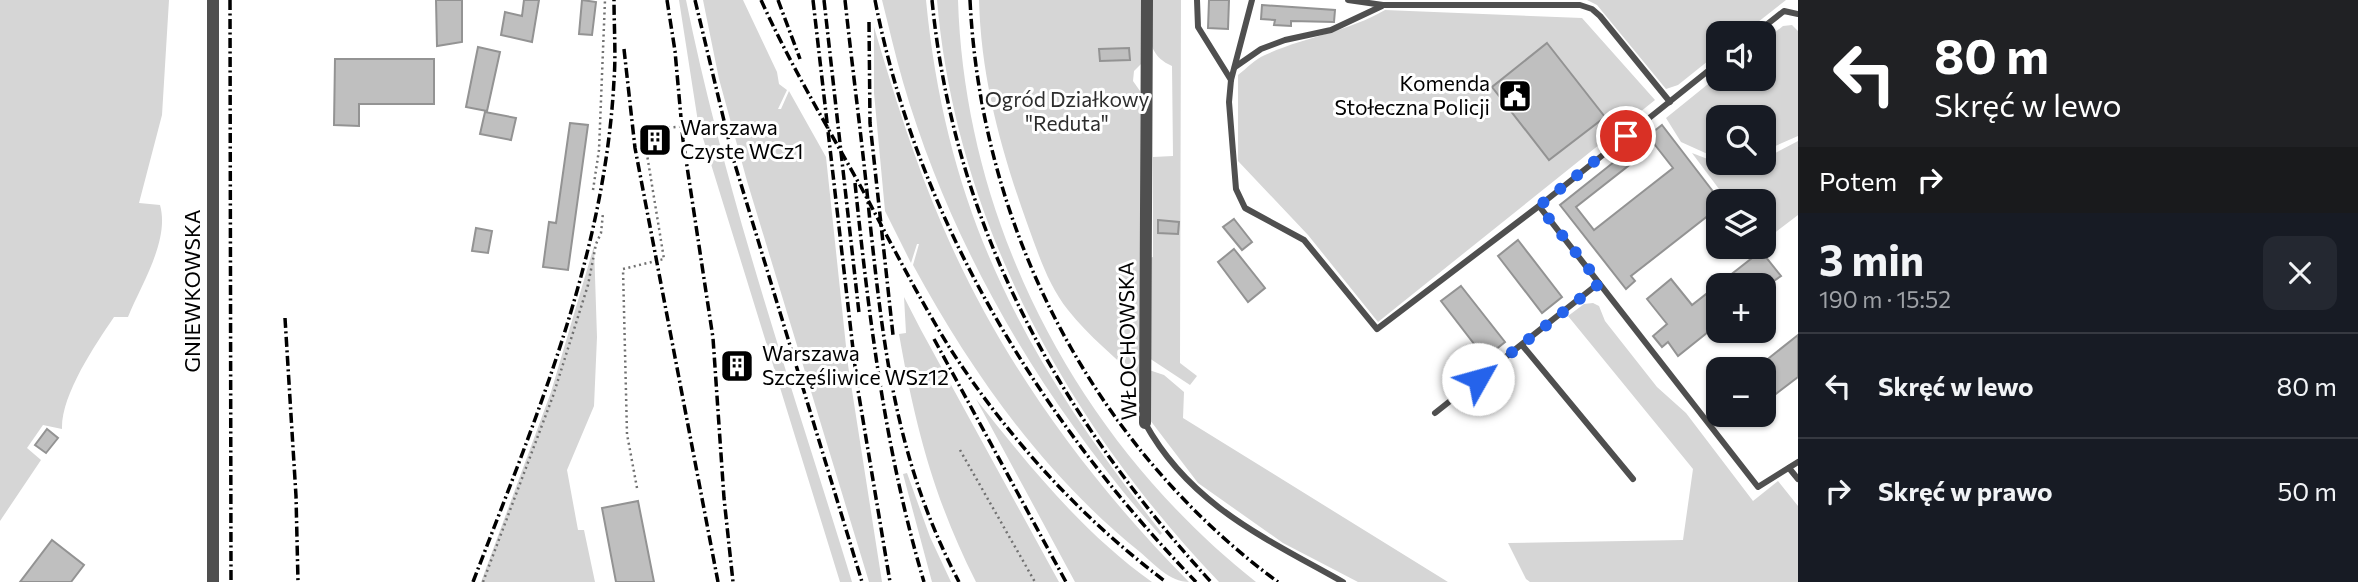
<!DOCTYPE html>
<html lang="pl">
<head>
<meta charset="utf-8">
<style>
  :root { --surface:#171b24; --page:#242831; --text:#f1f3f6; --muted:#9ea1a6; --line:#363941 }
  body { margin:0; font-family:Commissioner,sans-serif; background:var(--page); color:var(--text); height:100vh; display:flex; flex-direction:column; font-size:26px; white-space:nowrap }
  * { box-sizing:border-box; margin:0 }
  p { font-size:23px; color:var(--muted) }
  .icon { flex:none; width:38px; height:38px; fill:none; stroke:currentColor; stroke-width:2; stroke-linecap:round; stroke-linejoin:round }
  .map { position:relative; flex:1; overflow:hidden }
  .side { display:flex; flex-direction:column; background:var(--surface); width:560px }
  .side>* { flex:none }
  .hud { background:#202124; color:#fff; overflow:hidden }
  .buttons { position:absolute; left:1706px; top:21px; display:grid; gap:14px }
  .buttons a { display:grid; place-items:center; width:70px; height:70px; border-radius:14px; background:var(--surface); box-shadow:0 2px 5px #0004; font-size:35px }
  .pin { position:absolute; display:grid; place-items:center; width:60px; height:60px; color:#fff; margin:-30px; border:4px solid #fff; border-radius:50%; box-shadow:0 2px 7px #0007 }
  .me { position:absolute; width:77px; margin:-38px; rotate:52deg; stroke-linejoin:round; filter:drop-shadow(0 0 5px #0008) }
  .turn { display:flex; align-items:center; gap:24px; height:147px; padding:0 21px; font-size:32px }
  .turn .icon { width:91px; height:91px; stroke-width:2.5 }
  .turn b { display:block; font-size:49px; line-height:60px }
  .then { display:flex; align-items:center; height:66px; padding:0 21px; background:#0003; gap:14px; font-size:26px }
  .round { display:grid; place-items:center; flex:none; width:74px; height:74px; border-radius:14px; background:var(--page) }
  .head { display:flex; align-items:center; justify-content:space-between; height:119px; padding:0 21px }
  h1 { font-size:42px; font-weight:700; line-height:52px }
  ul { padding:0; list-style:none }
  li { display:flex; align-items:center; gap:21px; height:105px; padding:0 21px; border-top:2px solid var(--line) }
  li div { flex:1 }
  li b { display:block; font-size:26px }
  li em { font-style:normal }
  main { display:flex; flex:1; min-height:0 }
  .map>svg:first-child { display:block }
</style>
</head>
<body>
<main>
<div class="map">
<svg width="1798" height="582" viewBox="0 0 1798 582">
  <rect width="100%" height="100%" fill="#fff"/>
  <g fill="#d6d6d6">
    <path d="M0,0H169L162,115L139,203L160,205C170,240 141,285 128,317H114C95,345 61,395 62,429L43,425L27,448L41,460L0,521Z"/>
    <path d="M679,0H686C726,197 793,389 852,582H840L698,122Z"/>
    <polygon points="703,0 743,0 777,72 779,84 787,90 778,109 781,109 789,91 826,157 848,365 882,582 869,582 747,181 719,79"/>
    <path d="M882,0H926C947,218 1028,364 1162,533L1160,535C1044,404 952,250 903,82C895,55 889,27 882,0Z"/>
    <path d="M937,0H958C965,226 1079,442 1256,582H1219C1067,423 956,221 937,0Z"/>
    <path d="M979,0H1141V64L1134,71L1133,81L1140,91V382C1117,358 1088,336 1068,310C1048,285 1038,253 1027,223C1001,150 981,78 979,0Z"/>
    <path d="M1151,0H1181L1180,363L1197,376L1190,385L1149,358L1150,258L1153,257V157L1173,156L1172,66C1142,53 1151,27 1151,0Z"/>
    <polygon points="1587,0 1786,0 1744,33 1718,33 1718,53 1678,85 1666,89 1597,5"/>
    <path d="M1385,10L1582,18L1655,100L1378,322L1308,235L1238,161V75C1246,69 1255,59 1265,55C1304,37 1347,32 1385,10Z"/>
    <polygon points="1792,25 1798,31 1798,136 1764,151 1764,117 1718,117 1718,156 1712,156 1681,142 1666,118 1718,76 1718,79 1764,79 1764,41 1783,26"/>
    <path d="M874,27C894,95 915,162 943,227C1000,360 1087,479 1189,582C1170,582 1154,564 1140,552C1043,474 972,373 913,265L919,244H917L911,263L885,211L874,93Z"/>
    <polygon points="1798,141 1798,215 1764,241 1764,201 1728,201 1692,153 1718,163 1764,163 1764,159"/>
    <polygon points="594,246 597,337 594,406 567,470 578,530 584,530 595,582 481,582 551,392"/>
    <path d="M904,297L921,330L1059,582H976C934,499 915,426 899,334L906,333Z"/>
    <polygon points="1593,303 1599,306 1605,321 1657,387 1686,413 1753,501 1778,481 1798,506 1798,582 1530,582 1526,579 1508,543 1683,540 1693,469 1568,316 1584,304"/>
    <polygon points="1149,370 1164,375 1184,392 1183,418 1448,582 1358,582 1283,543 1198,483 1150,420"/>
    <path d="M976,399C1028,465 1083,533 1152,582H1075Z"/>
    <polygon points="907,473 930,537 951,582 932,582 903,474"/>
  </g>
  <g fill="#bfbfbf" stroke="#939393" stroke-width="2">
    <polygon points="436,0 462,0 462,42 437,46"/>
    <polygon points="524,0 539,0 532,42 501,35 505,12 522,16"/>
    <polygon points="582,0 596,2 592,35 579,34"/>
    <polygon points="1209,0 1229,0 1228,29 1208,28"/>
    <polygon points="1262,5 1335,10 1334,22 1291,21 1291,26 1274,25 1275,20 1261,19"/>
    <polygon points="1547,43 1605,117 1549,160 1492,87"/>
    <polygon points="478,47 500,52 487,111 466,107"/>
    <polygon points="1129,48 1130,60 1100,61 1099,49"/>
    <polygon points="335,59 434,59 434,104 359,104 359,126 334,125"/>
    <polygon points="485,112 516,118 511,140 480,134"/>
    <polygon points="570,123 588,125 568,270 543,267 549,222 556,223"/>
    <polygon points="1662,125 1718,198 1718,227 1709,215 1631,276 1635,281 1626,289 1560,205 1629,150 1637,159 1576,207 1594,230 1636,197 1673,168 1648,136"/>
    <polygon points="1234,219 1252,242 1242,250 1223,227"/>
    <polygon points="1158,220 1179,222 1178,234 1158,233"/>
    <polygon points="476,228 492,231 488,253 472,251"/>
    <polygon points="1518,240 1562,297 1542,313 1498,256"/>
    <polygon points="1234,249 1265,288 1248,302 1218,262"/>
    <polygon points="1761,251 1781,276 1768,285 1718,285 1718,324 1678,356 1668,342 1662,347 1653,336 1667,324 1647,299 1671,279 1692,305"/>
    <polygon points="1461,286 1505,342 1485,358 1441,301"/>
    <polygon points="1798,335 1798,377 1764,403 1764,362"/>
    <polygon points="47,429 58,438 46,453 35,445"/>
    <polygon points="638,501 654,582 616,582 602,508"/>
    <polygon points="52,540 84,565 71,582 20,582"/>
  </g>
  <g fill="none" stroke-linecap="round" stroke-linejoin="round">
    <g stroke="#717171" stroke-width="2.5" stroke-dasharray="2 3.5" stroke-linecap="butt">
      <polyline points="593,190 599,150 605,0"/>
      <polyline points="960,450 1035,582"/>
      <polyline points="637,488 627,434 623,269 664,259 643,130 686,126"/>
      <polyline points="483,582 553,396 588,285 596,244 601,233 603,213"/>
    </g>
    <g stroke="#4f4f4f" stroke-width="6">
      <polyline points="1197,0 1198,27 1231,80"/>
      <polyline points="1252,0 1231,80 1229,102 1236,189 1245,208 1304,240 1377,329 1539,206 1718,63"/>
      <polyline points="1348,0 1383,5 1580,5 1592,9 1600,16 1670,102"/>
      <polyline points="1756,33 1784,11 1798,14"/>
      <polyline points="1235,67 1261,49 1285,40 1331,30 1382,6"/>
      <polyline points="1539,206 1758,487 1798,462"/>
      <polyline points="1522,345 1633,479"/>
      <polyline points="1435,413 1599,283"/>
      <path d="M1145,423C1190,505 1265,538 1343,582"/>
      <polyline points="1789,468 1798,479"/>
    </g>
    <g stroke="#4f4f4f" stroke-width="12">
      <polyline points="213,0 213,582"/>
      <polyline points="1145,423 1147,0"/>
    </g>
    <g stroke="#000" stroke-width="3.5" stroke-dasharray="10 3.5 2 3.5" stroke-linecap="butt">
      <polyline points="230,0 231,582"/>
      <polyline points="667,0 675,51 683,140 713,338 724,498 733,582"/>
      <polyline points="695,0 733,158 862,582"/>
      <path d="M761,0C790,64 827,126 861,187C890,241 918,297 951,350C1009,439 1081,518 1166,582"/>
      <polyline points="778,0 800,59"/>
      <polyline points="813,0 857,384 890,582"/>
      <polyline points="824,0 859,313"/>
      <path d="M845,0C853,74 863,148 870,222C884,354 897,463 959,582"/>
      <path d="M875,0C918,222 1041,421 1196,582"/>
      <path d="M932,0C954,227 1059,416 1211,582"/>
      <path d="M970,0C981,228 1093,446 1278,582"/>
      <polyline points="869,22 870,123 893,335"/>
      <polyline points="624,49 635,148 718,582"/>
      <path d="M855,183C869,318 885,451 924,582"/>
      <polyline points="285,318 296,496 298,582"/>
      <polyline points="934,339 1066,582"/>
      <path d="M473,582C535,420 605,256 614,80C616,54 614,27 614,0"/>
    </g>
  </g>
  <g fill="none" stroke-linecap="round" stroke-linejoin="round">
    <polyline stroke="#2563eb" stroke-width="12" stroke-dasharray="0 21.6" points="1478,379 1600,283 1539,206 1626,136"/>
  </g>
  <defs>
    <symbol id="civic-square" viewBox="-11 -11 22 22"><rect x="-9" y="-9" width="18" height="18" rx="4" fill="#000" stroke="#fff"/><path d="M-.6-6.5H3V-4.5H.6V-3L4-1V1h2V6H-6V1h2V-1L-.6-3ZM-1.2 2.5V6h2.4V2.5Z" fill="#fff"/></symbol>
    <symbol id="building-square" viewBox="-11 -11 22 22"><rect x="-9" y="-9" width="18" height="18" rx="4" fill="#000" stroke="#fff"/><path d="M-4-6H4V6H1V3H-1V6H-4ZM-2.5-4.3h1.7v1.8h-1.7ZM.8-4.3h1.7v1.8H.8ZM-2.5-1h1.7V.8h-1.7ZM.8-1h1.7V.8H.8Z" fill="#fff"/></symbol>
  </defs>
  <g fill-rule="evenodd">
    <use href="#civic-square" x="1496" y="77" width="38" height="38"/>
    <use href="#building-square" x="636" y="121" width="38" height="38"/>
    <use href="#building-square" x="718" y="347" width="38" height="38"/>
  </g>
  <g text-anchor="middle" stroke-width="6" stroke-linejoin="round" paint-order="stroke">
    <g font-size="21" fill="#000" stroke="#fff" text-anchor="start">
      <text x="1490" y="91" text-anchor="end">Komenda<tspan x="1490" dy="24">Stołeczna Policji</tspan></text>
      <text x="680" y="135">Warszawa<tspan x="680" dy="24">Czyste WCz1</tspan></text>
      <text x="762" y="361">Warszawa<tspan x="762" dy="24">Szczęśliwice WSz12</tspan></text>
    </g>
    <g font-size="21" fill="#2d2d2d" stroke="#fff">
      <text x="1067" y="107">Ogród Działkowy<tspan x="1067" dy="24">"Reduta"</tspan></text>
    </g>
    <g font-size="21" fill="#000" stroke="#fff">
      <text transform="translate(193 291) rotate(-90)" y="7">GNIEWKOWSKA</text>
      <text transform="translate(1128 341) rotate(-91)" y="7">WŁOCHOWSKA</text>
    </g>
  </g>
</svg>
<div class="buttons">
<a><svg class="icon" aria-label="sound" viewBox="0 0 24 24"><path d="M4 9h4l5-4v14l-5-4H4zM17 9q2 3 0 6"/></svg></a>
<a><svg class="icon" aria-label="search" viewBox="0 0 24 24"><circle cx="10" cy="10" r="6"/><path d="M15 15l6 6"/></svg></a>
<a><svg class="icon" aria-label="layers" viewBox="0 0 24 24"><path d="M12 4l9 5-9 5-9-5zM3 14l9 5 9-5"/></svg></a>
<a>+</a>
<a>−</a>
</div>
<div class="pin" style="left:1626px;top:136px;background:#d93025"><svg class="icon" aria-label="arrive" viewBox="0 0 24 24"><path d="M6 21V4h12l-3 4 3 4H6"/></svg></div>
<svg class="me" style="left:1478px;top:379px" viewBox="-20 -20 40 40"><circle r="19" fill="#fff"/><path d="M0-13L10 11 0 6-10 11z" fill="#2563eb"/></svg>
</div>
<section class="side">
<div class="hud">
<div class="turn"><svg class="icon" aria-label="left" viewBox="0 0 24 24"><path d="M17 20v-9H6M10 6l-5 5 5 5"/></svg><div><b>80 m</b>Skręć w lewo</div></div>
<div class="then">Potem<svg class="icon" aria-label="right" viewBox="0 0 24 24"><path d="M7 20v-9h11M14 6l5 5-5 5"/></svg></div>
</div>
<div class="head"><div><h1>3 min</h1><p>190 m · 15:52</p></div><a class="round"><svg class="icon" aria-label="close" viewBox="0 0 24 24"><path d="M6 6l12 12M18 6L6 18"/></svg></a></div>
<ul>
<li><svg class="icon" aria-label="left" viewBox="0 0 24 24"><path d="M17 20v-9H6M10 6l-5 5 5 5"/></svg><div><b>Skręć w lewo</b></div><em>80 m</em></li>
<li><svg class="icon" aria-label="right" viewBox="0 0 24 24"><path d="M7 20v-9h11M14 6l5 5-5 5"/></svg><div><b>Skręć w prawo</b></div><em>50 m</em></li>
</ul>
</section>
</main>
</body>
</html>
